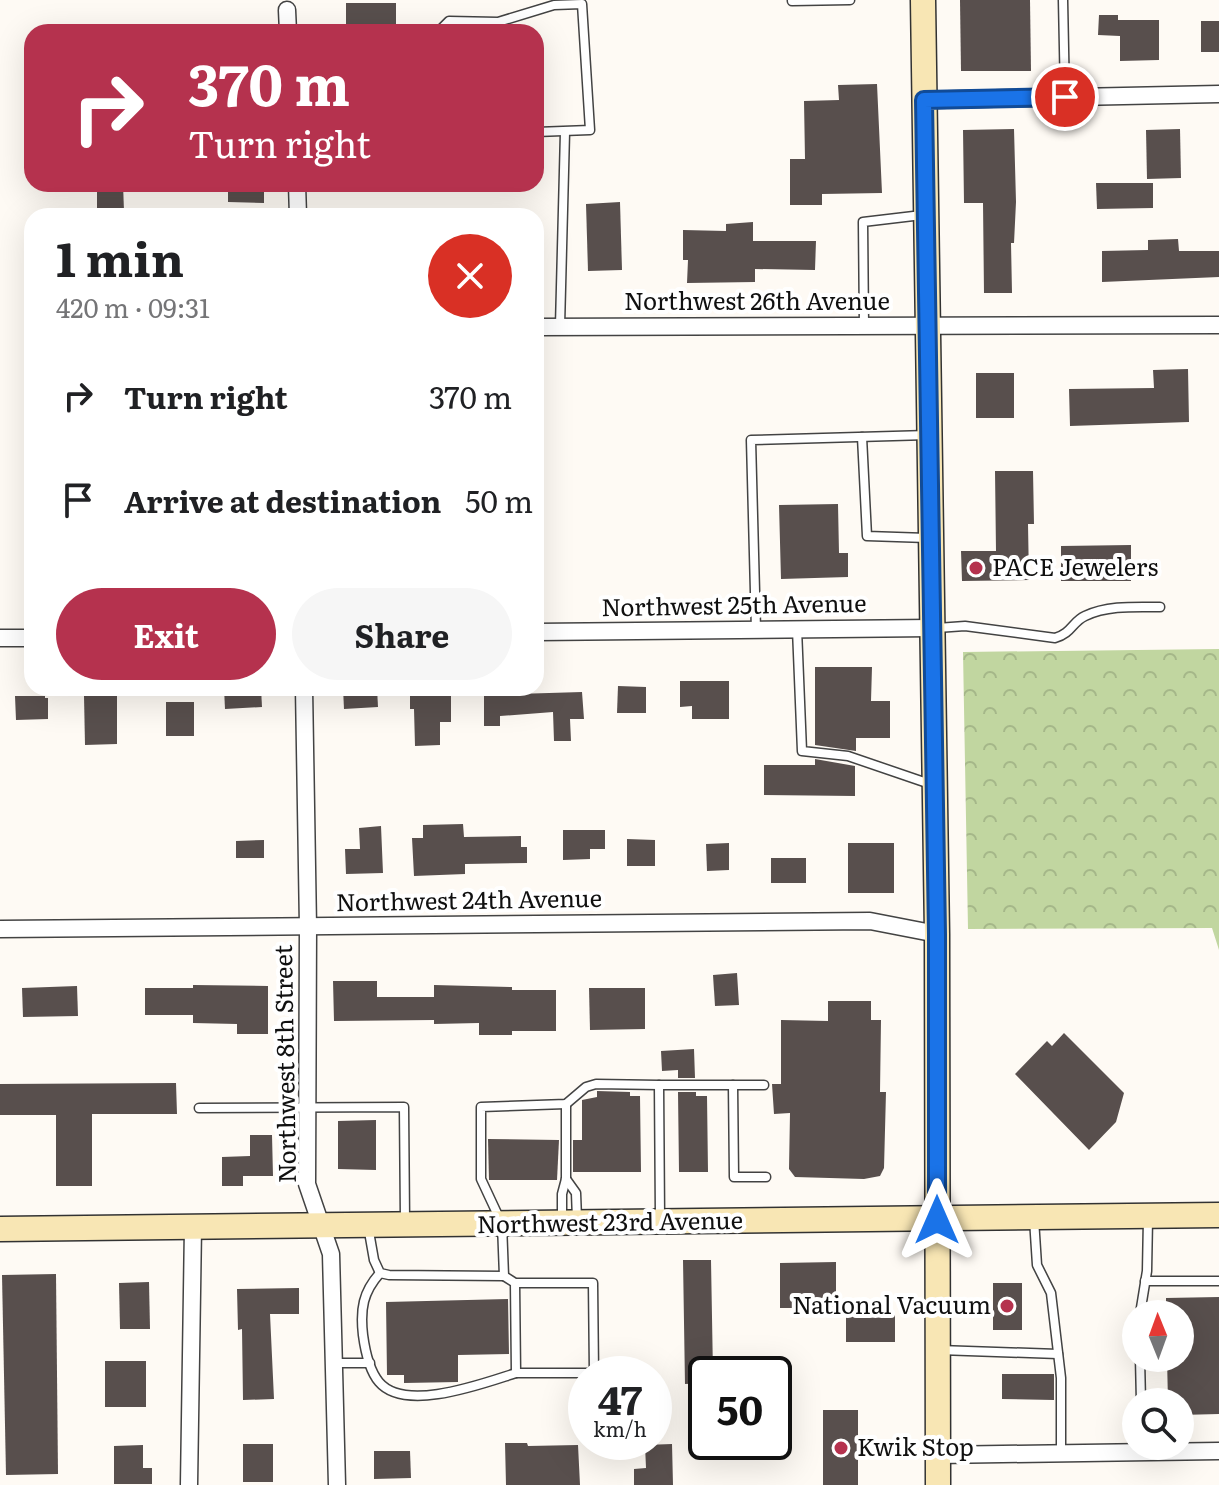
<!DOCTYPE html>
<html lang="en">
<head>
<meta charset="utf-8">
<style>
  :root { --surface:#fff; --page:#f6f6f6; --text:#202124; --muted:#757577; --accent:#b5324e }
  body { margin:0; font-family:Literata,serif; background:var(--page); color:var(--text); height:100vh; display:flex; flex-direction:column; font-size:30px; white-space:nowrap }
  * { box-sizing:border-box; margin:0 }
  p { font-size:26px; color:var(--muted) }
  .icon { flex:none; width:44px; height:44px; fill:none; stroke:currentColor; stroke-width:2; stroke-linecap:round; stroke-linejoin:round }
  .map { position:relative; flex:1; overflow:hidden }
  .side { position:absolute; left:24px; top:208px; width:520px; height:488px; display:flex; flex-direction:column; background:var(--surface); border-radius:24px; box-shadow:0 8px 32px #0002 }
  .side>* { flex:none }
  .guide { position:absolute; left:24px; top:24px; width:520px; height:168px; border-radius:24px; box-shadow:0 8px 32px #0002; background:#b5324e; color:#fff; overflow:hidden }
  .needle { width:52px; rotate:359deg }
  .tools { position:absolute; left:1122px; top:1300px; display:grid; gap:16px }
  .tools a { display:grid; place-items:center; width:72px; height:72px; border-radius:50%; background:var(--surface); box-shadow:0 8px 32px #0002; font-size:40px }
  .speed { position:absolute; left:568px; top:1356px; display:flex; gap:16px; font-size:40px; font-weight:700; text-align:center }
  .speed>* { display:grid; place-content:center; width:104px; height:104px; border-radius:50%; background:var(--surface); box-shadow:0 8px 32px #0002; line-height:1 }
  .speed small { font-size:20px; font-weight:400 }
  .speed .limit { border:4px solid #111; border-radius:12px; background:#fff; color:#111 }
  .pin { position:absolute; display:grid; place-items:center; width:68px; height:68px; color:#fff; margin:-34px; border:4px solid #fff; border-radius:50%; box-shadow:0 2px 8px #0007 }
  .me { position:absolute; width:88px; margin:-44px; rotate:0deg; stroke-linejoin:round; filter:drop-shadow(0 0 6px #0008) }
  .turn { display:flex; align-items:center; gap:28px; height:168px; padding:0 32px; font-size:36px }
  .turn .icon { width:104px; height:104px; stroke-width:2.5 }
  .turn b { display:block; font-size:56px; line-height:68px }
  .round { display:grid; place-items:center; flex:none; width:84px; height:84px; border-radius:42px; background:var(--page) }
  .summary { display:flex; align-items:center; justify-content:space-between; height:136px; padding:0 32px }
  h1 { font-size:48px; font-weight:700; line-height:60px }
  .primary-button { display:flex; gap:16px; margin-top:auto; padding:16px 32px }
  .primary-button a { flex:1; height:92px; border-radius:48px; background:var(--accent); color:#fff; font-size:32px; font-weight:700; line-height:92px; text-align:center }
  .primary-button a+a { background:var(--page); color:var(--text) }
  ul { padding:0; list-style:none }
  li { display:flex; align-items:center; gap:24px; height:104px; padding:0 32px }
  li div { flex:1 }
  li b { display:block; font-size:30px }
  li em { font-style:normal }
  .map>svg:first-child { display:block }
</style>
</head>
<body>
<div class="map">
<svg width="1219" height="1485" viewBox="0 0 1219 1485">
  <defs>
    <pattern id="forest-crowns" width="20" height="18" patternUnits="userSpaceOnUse" patternTransform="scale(2)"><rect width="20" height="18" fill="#c1d6a0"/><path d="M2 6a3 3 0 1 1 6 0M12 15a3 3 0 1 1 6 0" fill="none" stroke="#a5b789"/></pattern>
  </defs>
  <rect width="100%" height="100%" fill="#fefaf4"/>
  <polygon fill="url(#forest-crowns)" points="1219,649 1219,950 1212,928 968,929 963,652"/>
  <g fill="#584f4d">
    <polygon points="960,0 1030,0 1031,71 961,71"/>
    <rect x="346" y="3" width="50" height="29"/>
    <polygon points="1099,15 1118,15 1118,20 1159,20 1159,60 1120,61 1120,36 1098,35"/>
    <rect x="1201" y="21" width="18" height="31"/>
    <polygon points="877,84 882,193 822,194 822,205 790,205 790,159 805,159 804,101 839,100 838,85"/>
    <polygon points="1014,129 1016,202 1014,243 1011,243 1012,293 984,293 983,203 964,203 963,130"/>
    <polygon points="1180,129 1181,178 1147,179 1146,130"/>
    <polygon points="1096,183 1153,183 1153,208 1097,209"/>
    <polygon points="97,184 123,184 124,211 97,211"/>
    <polygon points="228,184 264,184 264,203 228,202"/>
    <polygon points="620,202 622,270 588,271 586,204"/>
    <polygon points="753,222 753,241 816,241 815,270 755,269 755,282 687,283 688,260 683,260 683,230 726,231 726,224"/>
    <polygon points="1178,239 1179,251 1219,251 1219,277 1102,282 1102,251 1148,250 1148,240"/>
    <polygon points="1188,369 1189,422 1070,426 1069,389 1154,388 1153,370"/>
    <rect x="976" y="373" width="38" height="45"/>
    <polygon points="995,471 1033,471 1034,524 1028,524 1029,580 962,581 961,551 996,551"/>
    <polygon points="838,504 839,553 848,553 848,577 781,579 779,505"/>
    <polygon points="1131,545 1131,581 1061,581 1061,546"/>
    <polygon points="815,667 872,667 871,701 890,701 890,738 856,738 856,751 815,745"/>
    <polygon points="680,681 729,681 729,719 692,719 692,706 680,707"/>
    <polygon points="618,686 646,687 646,713 617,713"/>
    <polygon points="224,688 261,688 262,707 225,709"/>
    <polygon points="343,688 377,688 378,707 344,709"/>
    <polygon points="410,688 436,688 436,696 451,695 451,722 440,722 440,745 415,746 414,709 410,709"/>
    <polygon points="484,688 516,688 516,694 582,692 584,719 570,719 571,741 554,741 553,712 500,716 500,726 484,726"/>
    <polygon points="15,696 45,696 45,698 48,698 48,719 16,720"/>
    <polygon points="84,696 117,696 117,744 85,745"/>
    <rect x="166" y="702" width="28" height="34"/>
    <polygon points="815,759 855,766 855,796 764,795 764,765 815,765"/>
    <polygon points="463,824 464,837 521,836 521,847 527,847 527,863 465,864 465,874 414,876 412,838 423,838 423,825"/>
    <polygon points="381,826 383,873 346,874 345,849 360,849 359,828"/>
    <polygon points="563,830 605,830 605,849 590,849 590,859 563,860"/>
    <polygon points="627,839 655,840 655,866 627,866"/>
    <polygon points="264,840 264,858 236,858 236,841"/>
    <polygon points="729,843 729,870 707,871 706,844"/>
    <rect x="848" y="843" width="46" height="50"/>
    <rect x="771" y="858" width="35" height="25"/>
    <polygon points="737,973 739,1005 715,1006 713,975"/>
    <polygon points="333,981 377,981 377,997 434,997 434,985 512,987 512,990 556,990 556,1031 512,1031 512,1035 479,1035 479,1023 434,1024 434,1020 334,1021"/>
    <polygon points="193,985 268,986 268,1034 237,1034 237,1024 193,1023 193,1015 145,1015 145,988 193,988"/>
    <polygon points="77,986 78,1016 23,1017 22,988"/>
    <polygon points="589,988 645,988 645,1029 590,1030"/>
    <polygon points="828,1001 871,1001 871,1020 881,1020 880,1092 886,1092 884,1168 880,1176 864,1179 795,1177 789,1169 790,1113 774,1114 772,1084 781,1084 781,1020 828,1021"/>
    <polygon points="1064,1033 1124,1093 1116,1122 1089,1150 1015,1074 1047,1041 1052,1046"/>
    <polygon points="694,1049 695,1078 678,1078 678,1070 662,1071 661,1051"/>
    <polygon points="176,1083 177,1114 92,1114 92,1186 56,1186 56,1115 0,1115 0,1084"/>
    <polygon points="597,1091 630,1092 630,1096 640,1096 641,1172 573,1172 573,1140 582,1140 582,1100 597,1097"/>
    <polygon points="678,1092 696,1092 696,1096 707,1096 708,1172 679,1172"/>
    <polygon points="376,1120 376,1170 338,1169 338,1121"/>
    <polygon points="250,1135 272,1135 273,1176 243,1176 243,1186 222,1186 222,1157 250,1156"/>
    <polygon points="488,1139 559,1140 557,1180 489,1180"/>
    <polygon points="683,1260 711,1260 713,1374 706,1374 706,1383 685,1384"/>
    <polygon points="836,1262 836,1308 780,1308 780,1263"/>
    <polygon points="56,1274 58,1474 6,1475 2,1275"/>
    <polygon points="149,1282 150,1329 120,1329 119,1283"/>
    <rect x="993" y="1283" width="29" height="47"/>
    <polygon points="299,1288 299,1314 270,1314 274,1399 243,1400 242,1329 238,1330 237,1289"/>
    <polygon points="1219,1297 1219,1414 1180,1415 1180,1402 1168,1402 1167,1358 1180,1358 1180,1314 1166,1314 1166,1298"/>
    <polygon points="508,1299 509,1354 458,1355 458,1382 404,1383 404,1375 387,1375 386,1302"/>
    <rect x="846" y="1315" width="49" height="27"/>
    <rect x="105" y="1361" width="41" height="46"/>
    <polygon points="1002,1374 1054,1374 1054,1400 1002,1399"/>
    <rect x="823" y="1410" width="35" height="75"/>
    <polygon points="505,1443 527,1443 528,1446 578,1445 580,1485 506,1485"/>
    <rect x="243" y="1444" width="30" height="38"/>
    <polygon points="672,1444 673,1485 634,1485 634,1469 646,1468 645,1445"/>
    <polygon points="143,1445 143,1468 152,1468 152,1484 114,1484 114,1446"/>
    <polygon points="374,1451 410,1451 411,1478 374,1479"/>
  </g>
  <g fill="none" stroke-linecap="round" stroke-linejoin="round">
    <defs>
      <g id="service">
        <polyline points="1063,0 1065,97"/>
        <polyline points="792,1 850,0"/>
        <polyline points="438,32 449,21 498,22 554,5 582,4 590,130 536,132"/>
        <polyline points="560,326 565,132"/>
        <polyline points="864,326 863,222 922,215"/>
        <polyline points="862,437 867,536 927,538"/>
        <path d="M937,628L965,626L1055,638C1072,633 1072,622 1085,616C1108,605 1136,607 1160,607"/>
        <polyline points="797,629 802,751 848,756 930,784"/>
        <polyline points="756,630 751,440 928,435"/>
        <polyline points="733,1085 734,1177 766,1177"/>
        <polyline points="199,1108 404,1107 405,1221"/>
        <polyline points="566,1179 576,1193 577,1219"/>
        <polyline points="660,1218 659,1085 764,1085"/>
        <polyline points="562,1219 562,1194 566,1179 566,1104"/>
        <polyline points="1034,1219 1037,1265 1051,1293 1061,1378 1061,1453"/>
        <polyline points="368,1226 374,1260 380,1273 389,1275 504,1276 502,1224 481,1179 481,1107 566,1104 586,1087 596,1084 659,1085"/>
        <path d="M380,1273C363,1292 360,1309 363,1335C365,1350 369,1370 379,1382C405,1413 484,1383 516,1373"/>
        <polyline points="504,1276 515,1283 593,1283 594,1373 516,1373 515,1283"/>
        <polyline points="1145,1281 1219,1281"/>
        <polyline points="1140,1314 1147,1271 1148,1219"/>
        <polyline points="939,1350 1058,1354"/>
        <polyline points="1140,1358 1141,1402"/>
        <polyline points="335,1363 370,1363"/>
      </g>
      <g id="minor">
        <polyline points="287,10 288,32"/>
        <polyline points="924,100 1219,94"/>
        <polyline points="297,184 298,216"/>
        <polyline points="536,327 1219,325"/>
        <polyline points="536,632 932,628"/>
        <polyline points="0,638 32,638"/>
        <polyline points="304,688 308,927 307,1184 331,1254 337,1485"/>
        <polyline points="0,929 870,921 937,934"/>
        <polyline points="938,1455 1219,1451"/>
        <polyline points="189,1485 193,1227"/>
      </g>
      <g id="secondary">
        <polyline points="923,0 937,934 938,1485"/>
        <polyline points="0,1229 1219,1215"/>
      </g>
    </defs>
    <use href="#service" stroke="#434343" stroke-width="11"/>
    <use href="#minor" stroke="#434343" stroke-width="19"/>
    <use href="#secondary" stroke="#323232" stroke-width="27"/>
    <use href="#service" stroke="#fff" stroke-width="8"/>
    <use href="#minor" stroke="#fff" stroke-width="16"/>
    <use href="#secondary" stroke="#f8e6b4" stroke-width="24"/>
  </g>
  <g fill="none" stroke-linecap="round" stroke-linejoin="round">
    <defs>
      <polyline id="route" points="937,1220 937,934 924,100 1065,97"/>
    </defs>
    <use href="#route" stroke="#114b97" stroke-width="20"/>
    <use href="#route" stroke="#1a73e8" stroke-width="14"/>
  </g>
  <g fill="#b5324e" stroke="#fff" stroke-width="3">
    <circle cx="976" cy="568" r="8"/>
    <circle cx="1007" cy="1306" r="8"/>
    <circle cx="841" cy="1448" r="8"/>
  </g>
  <g text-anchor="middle" stroke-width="8" stroke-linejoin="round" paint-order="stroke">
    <g font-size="24" fill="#101010" stroke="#fff">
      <text x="757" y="310">Northwest 26th Avenue</text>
      <text transform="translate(734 606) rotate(-1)" y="8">Northwest 25th Avenue</text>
      <text transform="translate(469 901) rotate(-1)" y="8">Northwest 24th Avenue</text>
      <text transform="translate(286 1064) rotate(-91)" y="8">Northwest 8th Street</text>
      <text transform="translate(610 1223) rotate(-1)" y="8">Northwest 23rd Avenue</text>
    </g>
    <g font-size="24" fill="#101010" stroke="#fff" text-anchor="start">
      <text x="992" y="576">PACE Jewelers</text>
      <text x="991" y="1314" text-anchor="end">National Vacuum</text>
      <text x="857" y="1456">Kwik Stop</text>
    </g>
  </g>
</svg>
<div class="tools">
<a><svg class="needle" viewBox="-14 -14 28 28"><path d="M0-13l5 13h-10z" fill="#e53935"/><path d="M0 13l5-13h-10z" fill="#757577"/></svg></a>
<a><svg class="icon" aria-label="search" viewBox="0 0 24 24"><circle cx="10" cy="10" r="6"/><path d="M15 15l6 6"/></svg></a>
</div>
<div class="speed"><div>47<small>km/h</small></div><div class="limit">50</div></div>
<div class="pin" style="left:1065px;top:97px;background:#d93025"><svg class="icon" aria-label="arrive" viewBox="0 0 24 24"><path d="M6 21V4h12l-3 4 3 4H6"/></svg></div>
<svg class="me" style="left:937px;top:1220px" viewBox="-20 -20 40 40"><path d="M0-17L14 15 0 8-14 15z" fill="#1a73e8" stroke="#fff" stroke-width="4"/></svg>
<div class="guide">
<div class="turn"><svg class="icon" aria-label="right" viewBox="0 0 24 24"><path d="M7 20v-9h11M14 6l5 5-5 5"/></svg><div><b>370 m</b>Turn right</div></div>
</div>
<section class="side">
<div class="summary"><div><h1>1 min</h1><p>420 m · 09:31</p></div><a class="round" style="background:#d93025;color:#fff"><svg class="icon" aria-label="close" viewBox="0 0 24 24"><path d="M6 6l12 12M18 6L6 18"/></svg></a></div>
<ul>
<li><svg class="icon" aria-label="right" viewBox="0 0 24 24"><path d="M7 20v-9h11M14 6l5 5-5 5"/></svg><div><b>Turn right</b></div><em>370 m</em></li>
<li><svg class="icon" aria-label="arrive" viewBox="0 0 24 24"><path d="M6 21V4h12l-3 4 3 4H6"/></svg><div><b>Arrive at destination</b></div><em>50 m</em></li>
</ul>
<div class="primary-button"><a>Exit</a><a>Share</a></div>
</section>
</div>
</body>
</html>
